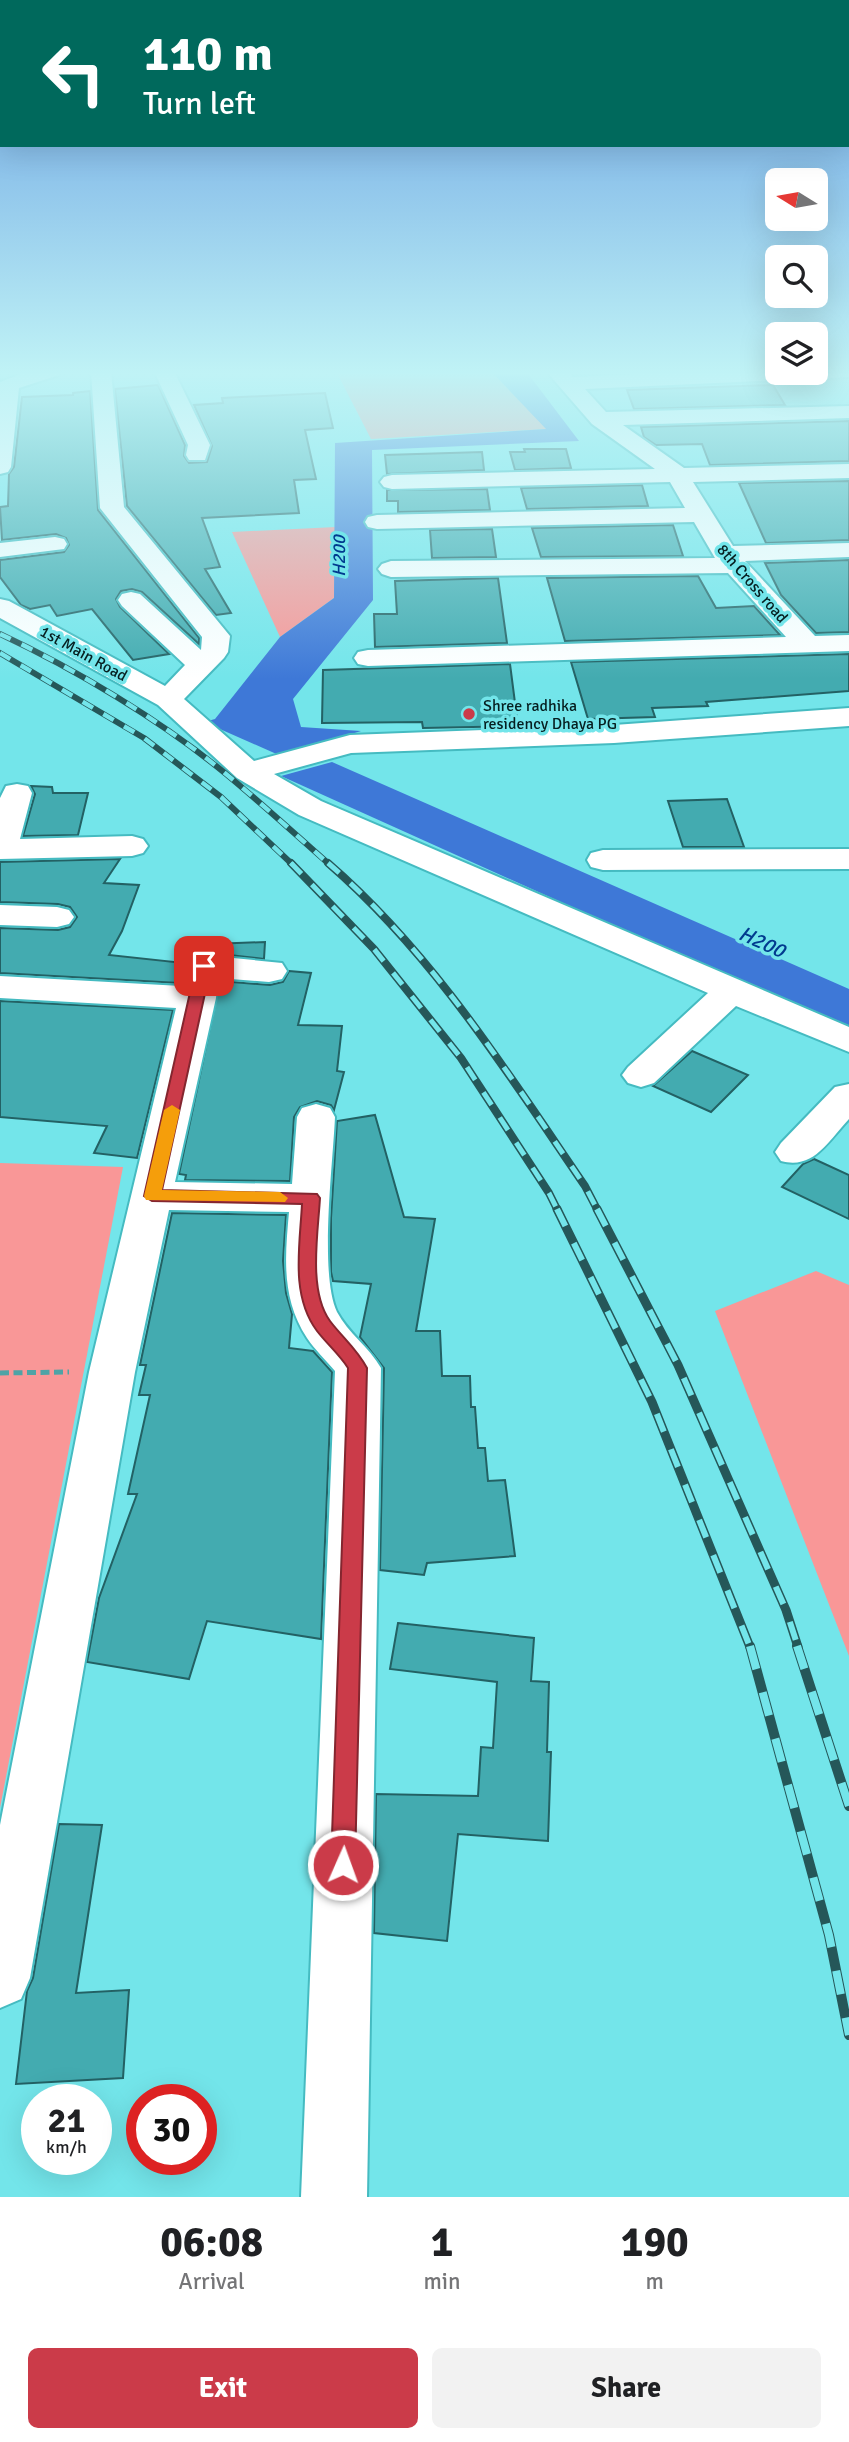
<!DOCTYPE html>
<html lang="en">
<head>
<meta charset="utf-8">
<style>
  :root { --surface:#fff; --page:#f2f2f2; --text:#202124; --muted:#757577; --accent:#cb3b49 }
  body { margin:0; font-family:Signika,sans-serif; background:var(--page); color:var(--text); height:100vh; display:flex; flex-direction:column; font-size:26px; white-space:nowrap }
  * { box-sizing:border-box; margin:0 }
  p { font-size:23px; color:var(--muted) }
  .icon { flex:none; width:38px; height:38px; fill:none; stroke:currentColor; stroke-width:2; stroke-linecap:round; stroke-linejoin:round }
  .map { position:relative; height:2197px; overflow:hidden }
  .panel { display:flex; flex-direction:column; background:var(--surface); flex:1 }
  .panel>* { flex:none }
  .banner { position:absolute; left:0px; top:0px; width:850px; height:147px; box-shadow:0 7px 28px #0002; background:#00695c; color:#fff; overflow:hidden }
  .needle { width:46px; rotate:281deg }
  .buttons { position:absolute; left:765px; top:168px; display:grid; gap:14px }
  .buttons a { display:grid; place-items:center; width:63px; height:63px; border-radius:10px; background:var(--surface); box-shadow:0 7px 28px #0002; font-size:35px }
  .speed { position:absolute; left:21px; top:2084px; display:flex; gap:14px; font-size:35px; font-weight:700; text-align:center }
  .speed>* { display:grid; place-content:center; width:91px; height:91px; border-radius:50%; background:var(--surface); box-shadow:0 7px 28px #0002; line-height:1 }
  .speed small { font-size:18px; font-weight:400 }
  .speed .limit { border:10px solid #d22; background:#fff; color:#111 }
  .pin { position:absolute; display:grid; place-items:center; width:60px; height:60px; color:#fff; margin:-30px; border-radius:14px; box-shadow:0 4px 10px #0006 }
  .me { position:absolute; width:77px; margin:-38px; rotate:2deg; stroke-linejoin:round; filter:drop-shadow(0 0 5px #0008) }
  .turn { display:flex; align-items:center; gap:24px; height:147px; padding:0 28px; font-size:32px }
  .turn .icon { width:91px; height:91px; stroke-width:2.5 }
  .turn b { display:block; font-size:49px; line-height:60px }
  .eta { display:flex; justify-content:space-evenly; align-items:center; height:119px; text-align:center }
  .eta b { font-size:42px; font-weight:700; line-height:49px }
  .cta { display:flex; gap:14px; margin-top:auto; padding:14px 28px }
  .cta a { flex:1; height:80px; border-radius:10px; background:var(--accent); color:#fff; font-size:28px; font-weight:700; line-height:80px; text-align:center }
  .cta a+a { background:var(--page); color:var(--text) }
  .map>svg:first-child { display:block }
</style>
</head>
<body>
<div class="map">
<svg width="849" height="2197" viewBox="0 0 849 2197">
  <rect width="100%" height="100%" fill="#73e5ea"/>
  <g fill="#f99797">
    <polygon points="336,371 491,371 547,429 371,439"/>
    <polygon points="336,527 334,598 280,637 232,532"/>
    <polygon points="0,1163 123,1167 0,1808"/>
    <polygon points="816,1271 849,1285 849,1656 715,1311"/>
  </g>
  <g fill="#3e78d7">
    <polygon points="491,371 526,371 579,441 372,450 373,600 293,699 301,727 361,731 281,756 204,722 215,719 280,637 334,598 335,443 546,429"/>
    <polygon points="332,762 849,989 849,1036 647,941 281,776"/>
  </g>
  <g fill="#43abb0" stroke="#236164" stroke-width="2">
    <polygon points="158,385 185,445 184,456 189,463 207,462 212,446 194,405 223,403 222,398 325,393 333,428 305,430 316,479 294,480 299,513 202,518 220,567 205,569 231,613 216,615 127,506 115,389"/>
    <polygon points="773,385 785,405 634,409 627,390"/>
    <polygon points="90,391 98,510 199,638 199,644 142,592 132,589 121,591 116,599 120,607 169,654 133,660 92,609 57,616 50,605 30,609 21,605 0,577 0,560 64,552 69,545 66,538 56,534 2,540 0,507 8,506 9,474 14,467 22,397 73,395 73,393"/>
    <polygon points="849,421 849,461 710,465 702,444 656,445 644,437 641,427"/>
    <polygon points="524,449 566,449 571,468 515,470 510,452 525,452"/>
    <polygon points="482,452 484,470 387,474 385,455"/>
    <polygon points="849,481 849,540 766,543 739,483"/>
    <polygon points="642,485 648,506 527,509 521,488"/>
    <polygon points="487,489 490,510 398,512 398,501 387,501 387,490"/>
    <polygon points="673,525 683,556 541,557 532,528"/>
    <polygon points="492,529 496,557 432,558 430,530"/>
    <polygon points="849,560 849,632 816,633 781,595 765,563"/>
    <polygon points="698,576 716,608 754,606 780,635 565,641 547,578"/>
    <polygon points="498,578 507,643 375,647 374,614 397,614 395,581"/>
    <polygon points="849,654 849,691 706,702 708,706 652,708 655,717 588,719 571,662"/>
    <polygon points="510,664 518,726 423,728 422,722 322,723 323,670"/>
    <polygon points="31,786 52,787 53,793 88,793 78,835 23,836 35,794"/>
    <polygon points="727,799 744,847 683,847 668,801"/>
    <polygon points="120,859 104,883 139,885 122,931 109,955 184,963 179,983 0,973 0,928 58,930 70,927 77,917 70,907 58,904 0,902 0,862"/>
    <polygon points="265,942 264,959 211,953 212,944"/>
    <polygon points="289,971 311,973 298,1025 342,1026 337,1071 344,1072 334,1110 331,1105 317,1101 300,1107 294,1117 290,1181 185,1180 186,1175 179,1174 220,981 270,985 283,982"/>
    <polygon points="0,1001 173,1010 137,1158 94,1153 107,1126 0,1117"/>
    <polygon points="692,1051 748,1075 711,1112 653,1086"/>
    <polygon points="375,1115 404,1217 435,1219 416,1331 440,1331 442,1376 470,1376 471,1407 475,1407 478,1448 485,1448 488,1481 505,1480 515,1556 427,1563 424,1575 380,1570 384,1368 360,1337 371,1284 333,1281 331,1272 331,1218 337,1121"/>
    <polygon points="814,1159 849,1175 849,1219 782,1187 803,1164"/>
    <polygon points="172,1213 286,1215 283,1261 286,1293 292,1314 289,1348 313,1351 332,1372 321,1639 207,1621 189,1679 87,1662 99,1598 137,1494 128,1494 150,1395 139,1395 146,1365 140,1365"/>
    <polygon points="398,1623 534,1638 531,1681 549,1682 547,1752 551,1752 548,1841 458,1834 447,1941 374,1933 376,1794 478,1796 481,1747 493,1748 497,1682 390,1669"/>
    <polygon points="59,1824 102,1825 76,1993 129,1990 123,2078 16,2084 27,1991 33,1978"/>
  </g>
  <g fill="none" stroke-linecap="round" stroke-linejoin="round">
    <defs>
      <g id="minor">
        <polygon points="29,371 62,371 59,375 19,388 11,467 8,472 0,474 0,382"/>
        <polygon points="91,371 111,371 124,507 230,636 228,652 224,658 184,699 254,761 350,735 614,725 849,708 849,726 614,743 351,753 274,774 321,801 849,1027 849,1052 736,1006 654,1083 641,1087 628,1083 622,1075 628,1067 708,993 299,815 237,778 158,705 0,618 0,599 9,601 165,686 185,665 122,606 118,600 122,594 131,592 140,594 201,650 202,637 100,508"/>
        <polygon points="154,371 174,371 210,445 205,460 189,460 186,455 188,445"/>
        <polygon points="546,371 568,371 573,377 708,371 849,371 849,377 585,389 606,412 849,406 849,418 623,425 684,468 849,464 849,478 693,482 733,546 849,543 849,557 745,561 815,636 849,635 849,651 368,666 358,664 354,658 358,652 368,650 786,637 728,573 391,577 382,574 378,569 382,564 391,561 715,558 694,522 377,529 368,527 365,522 368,517 377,515 685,508 670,482 392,489 384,487 380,482 384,477 392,475 655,469 592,424"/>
        <polygon points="55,537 64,539 67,544 64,549 0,557 0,543"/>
        <polygon points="17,784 28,786 32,793 20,839 132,836 143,839 148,846 143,853 132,856 0,859 0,798 6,786"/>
        <polygon points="849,849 849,869 603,870 591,867 587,860 591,853 603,850"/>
        <polygon points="0,905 57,907 69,910 74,917 69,924 57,927 0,925"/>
        <path d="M203,955L282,963L287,971L282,979L269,982L218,978L216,998L175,1182L292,1184L297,1117L302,1108L316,1104L330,1108L335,1117C333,1163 319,1274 337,1312C348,1333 369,1347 381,1368L367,2197H301L335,1371C326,1360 315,1350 307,1338C281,1298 285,1257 289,1212L169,1210L135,1372L30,1978L21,1999L0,2008V1825L89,1372L176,1008L0,998V976L181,986L185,966L191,959Z"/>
        <path d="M849,1084V1119C828,1141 814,1170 781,1161L775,1152L781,1143L835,1087Z"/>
      </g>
    </defs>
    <use href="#minor" stroke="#45bbc1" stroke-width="4"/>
    <polyline stroke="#4fa3a6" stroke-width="5" stroke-dasharray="9 4.5" stroke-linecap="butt" points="0,1373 69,1372"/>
    <use href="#minor" fill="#fff" fill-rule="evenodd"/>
    <defs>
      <g id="rail-far3">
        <path d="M0,634C75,669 162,721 226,774C261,803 295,834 330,865"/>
        <polyline points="0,653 144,738 221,797 293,865"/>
      </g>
      <g id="rail-far2">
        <polyline points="291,863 374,949 461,1058 549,1193 558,1211"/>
        <path d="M328,863C433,954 507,1072 585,1186L598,1211"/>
      </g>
      <g id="rail-far1">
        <polyline points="557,1209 652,1402 750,1647"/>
        <polyline points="597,1209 678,1365 786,1610 798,1647"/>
      </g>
      <g id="rail">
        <polyline points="750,1646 829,1935 849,2035"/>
        <polyline points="797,1646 849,1806"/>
      </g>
    </defs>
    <use href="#rail-far3" stroke="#255759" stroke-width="6"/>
    <use href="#rail-far2" stroke="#255759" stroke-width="8"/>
    <use href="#rail-far1" stroke="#255759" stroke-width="9"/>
    <use href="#rail" stroke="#255759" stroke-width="10"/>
    <use href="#rail-far3" stroke="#73e5ea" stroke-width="4.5" stroke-dasharray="12" stroke-linecap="butt"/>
    <use href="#rail-far2" stroke="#73e5ea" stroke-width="5" stroke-dasharray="15" stroke-linecap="butt"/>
    <use href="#rail-far1" stroke="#73e5ea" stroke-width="6" stroke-dasharray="19" stroke-linecap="butt"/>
    <use href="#rail" stroke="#73e5ea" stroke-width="8" stroke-dasharray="24" stroke-linecap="butt"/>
  </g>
  <linearGradient id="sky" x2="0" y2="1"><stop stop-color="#649ce1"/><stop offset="0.55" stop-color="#c0f3f6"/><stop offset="1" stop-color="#c0f3f6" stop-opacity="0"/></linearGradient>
  <rect width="849" height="679" fill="url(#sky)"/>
  <path fill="#cb3b49" stroke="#84262f" stroke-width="2" d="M204,962L211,966L162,1190L317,1194L320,1198C318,1233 308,1291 330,1321C342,1337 357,1349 367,1368L355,1865L352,1873L343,1877L335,1873L331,1865L348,1368C339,1354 327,1344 317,1331C290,1295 300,1245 302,1204L152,1201L144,1196L196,966Z"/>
  <polygon fill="#f59e0b" points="172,1105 180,1110 162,1190 280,1192 288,1198 285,1202 146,1200 144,1196 164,1110"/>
  <circle fill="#cb3b49" stroke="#73e5ea" stroke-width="2.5" cx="469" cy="714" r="7"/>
  <g text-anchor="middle" stroke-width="7" stroke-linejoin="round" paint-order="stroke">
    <g font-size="16" fill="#061f20" stroke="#73e5ea">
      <text transform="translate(753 583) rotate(49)" y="6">8th Cross road</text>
      <text transform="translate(84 653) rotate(29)" y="6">1st Main Road</text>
    </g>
    <g font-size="16" fill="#061f20" stroke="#73e5ea" text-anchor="start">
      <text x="483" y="711">Shree radhika<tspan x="483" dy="18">residency Dhaya PG</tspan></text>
    </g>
    <g font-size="18" font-style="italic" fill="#013b8f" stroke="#73e5ea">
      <text transform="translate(339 556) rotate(-90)" y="6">H200</text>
    </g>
    <g font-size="21" font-style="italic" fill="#013b8f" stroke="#73e5ea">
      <text transform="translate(762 942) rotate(24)" y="7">H200</text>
    </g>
  </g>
</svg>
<div class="buttons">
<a><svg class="needle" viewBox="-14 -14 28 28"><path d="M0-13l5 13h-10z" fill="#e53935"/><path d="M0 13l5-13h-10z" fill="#757577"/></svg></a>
<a><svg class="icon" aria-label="search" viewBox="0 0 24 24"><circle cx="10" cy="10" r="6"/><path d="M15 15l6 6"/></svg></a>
<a><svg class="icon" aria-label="layers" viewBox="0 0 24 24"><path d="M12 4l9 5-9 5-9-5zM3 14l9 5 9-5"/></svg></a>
</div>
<div class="speed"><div>21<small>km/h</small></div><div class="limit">30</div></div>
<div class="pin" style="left:204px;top:966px;background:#d93025"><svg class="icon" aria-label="arrive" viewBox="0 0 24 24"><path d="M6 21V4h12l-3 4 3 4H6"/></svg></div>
<svg class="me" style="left:343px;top:1865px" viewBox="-20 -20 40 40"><circle r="17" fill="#cb3b49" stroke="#fff" stroke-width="3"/><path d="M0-11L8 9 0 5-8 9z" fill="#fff"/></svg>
<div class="banner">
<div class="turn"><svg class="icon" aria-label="left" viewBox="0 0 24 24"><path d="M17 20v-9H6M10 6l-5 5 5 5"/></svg><div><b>110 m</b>Turn left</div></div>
</div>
</div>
<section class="panel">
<div class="eta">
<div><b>06:08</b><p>Arrival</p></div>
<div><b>1</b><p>min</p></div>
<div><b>190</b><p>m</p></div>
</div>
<div class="cta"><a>Exit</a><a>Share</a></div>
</section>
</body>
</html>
